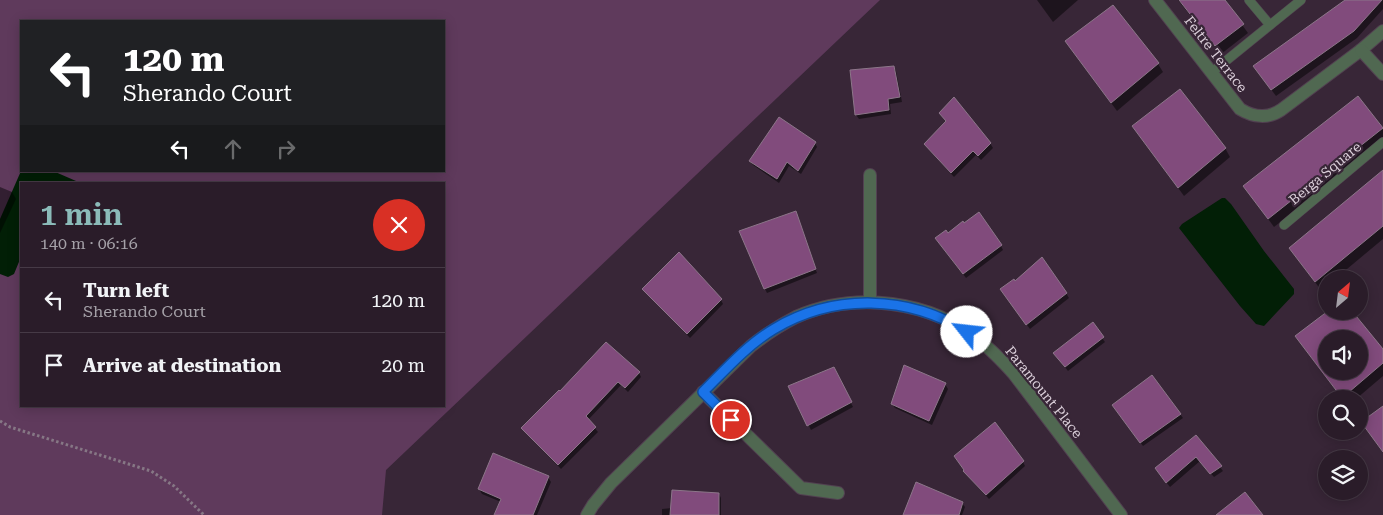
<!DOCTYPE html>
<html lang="en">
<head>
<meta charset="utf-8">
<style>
  :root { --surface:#2a1c29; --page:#362935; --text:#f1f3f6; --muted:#a5a1a8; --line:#463a46; --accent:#8bbbb9 }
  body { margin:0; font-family:"Roboto Serif",serif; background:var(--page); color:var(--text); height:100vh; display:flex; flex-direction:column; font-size:19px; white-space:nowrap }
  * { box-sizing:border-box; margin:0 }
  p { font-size:16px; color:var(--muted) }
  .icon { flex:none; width:28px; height:28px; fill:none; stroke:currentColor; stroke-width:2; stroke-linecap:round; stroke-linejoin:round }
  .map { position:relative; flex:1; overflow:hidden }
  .sheet { position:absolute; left:20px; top:182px; width:425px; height:225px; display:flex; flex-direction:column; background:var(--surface); border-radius:0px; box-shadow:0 2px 12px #0003,0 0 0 1px var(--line) }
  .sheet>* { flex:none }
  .banner { position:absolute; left:20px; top:20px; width:425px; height:152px; border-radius:0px; box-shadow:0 2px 12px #0003,0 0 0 1px var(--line); background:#202124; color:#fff; overflow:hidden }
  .needle { width:32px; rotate:28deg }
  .tools { position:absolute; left:1318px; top:270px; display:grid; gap:10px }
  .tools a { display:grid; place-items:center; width:50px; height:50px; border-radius:50%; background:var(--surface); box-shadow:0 2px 12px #0003,0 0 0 1px var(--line); font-size:25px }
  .pin { position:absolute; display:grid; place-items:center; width:42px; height:42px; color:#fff; margin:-21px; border:2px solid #fff; border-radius:50%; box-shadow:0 1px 5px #0007 }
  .me { position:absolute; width:55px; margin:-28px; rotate:299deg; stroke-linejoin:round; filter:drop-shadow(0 0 4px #0008) }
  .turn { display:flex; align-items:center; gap:18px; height:105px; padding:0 20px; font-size:22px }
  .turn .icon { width:65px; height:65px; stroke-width:2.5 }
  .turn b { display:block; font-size:35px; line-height:42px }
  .lanes { display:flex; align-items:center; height:48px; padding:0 20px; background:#0003; justify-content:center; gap:25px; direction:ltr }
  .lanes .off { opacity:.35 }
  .round { display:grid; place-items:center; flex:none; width:52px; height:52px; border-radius:26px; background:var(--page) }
  .headline { display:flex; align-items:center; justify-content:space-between; height:85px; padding:0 20px }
  h1 { font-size:30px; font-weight:600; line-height:38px; color:var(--accent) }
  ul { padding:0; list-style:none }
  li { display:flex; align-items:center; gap:15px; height:65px; padding:0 20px; border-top:1px solid var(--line) }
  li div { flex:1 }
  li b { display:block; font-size:19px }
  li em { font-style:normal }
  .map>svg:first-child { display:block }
</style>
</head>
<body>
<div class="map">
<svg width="1383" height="515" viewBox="0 0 1383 515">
  <rect width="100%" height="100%" fill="#382637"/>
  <path fill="#5f3a5c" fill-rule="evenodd" d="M0,0H880L386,470L382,515H0ZM21,21H444V171H21ZM21,184H444V406H21Z"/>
  <g fill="#021f06">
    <polygon points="21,171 53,171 83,184 21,184 21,257 14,274 8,277 0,274 0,219"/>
    <polygon points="1222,198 1225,198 1231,204 1264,251 1294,289 1294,294 1264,326 1256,324 1240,306 1179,228 1182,224"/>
  </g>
  <g fill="#0007" fill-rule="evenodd">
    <polygon points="1037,0 1078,0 1053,22"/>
    <polygon points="1178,0 1224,0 1248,33 1221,54"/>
    <polygon points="1347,0 1383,0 1383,9 1357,38 1276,96 1259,73"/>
    <polygon points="1066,41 1158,64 1163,72 1117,111"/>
    <polygon points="894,67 896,71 902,102 890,104 891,114 859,119 856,115 852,72"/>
    <polygon points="1358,97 1383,130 1383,141 1274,227 1244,186"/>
    <polygon points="1133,126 1225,148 1230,157 1184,196"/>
    <polygon points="815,143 817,147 801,174 789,166 779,183 753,165 750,161"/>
    <polygon points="990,143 993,148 981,160 976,155 954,177 925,145"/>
    <polygon points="1383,172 1383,239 1335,279 1326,279 1326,286 1321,290 1290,249"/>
    <polygon points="0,187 12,192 16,199 0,233"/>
    <polygon points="797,217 817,273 767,293 765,289"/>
    <polygon points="948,235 1001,246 1003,250 966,278 939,242"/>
    <polygon points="644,289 721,300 723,304 690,338"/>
    <polygon points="1066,293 1069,298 1030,329 1004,294"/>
    <path d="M1330,311L1383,351V376L1356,399H1343L1302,345ZM1326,339H1359V371H1326Z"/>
    <polygon points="1102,338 1105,342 1068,371 1057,357"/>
    <polygon points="833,369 853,407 811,430 790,387"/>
    <polygon points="639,373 641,377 628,392 621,385 588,420 598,432 561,469 522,429 559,391"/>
    <polygon points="945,384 948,389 932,425 895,408 892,404"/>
    <polygon points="1116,410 1180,414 1183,418 1143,446"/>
    <polygon points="1196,436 1223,471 1214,477 1200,461 1170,487 1159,473"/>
    <polygon points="1023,462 1025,466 989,499 968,476"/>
    <polygon points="548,477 551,482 537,515 496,515 501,502 482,494 479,489"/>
    <polygon points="719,494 721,498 721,515 662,515 662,509 672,508"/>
    <polygon points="962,503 965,507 962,515 905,515"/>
  </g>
  <g fill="#814b7c" stroke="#8c7689" fill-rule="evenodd">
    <polygon points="1179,0 1225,0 1244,24 1215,46"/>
    <polygon points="1345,0 1382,0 1354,31 1271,90 1253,66"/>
    <polygon points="1113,5 1159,63 1111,103 1065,41"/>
    <polygon points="894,66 900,97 888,99 889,110 855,115 850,70"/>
    <polygon points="1180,89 1226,148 1178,188 1132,126"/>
    <polygon points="1358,96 1383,128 1268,219 1243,186"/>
    <polygon points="954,97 991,143 978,156 973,151 951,173 924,144 946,121 939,113"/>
    <polygon points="779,117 816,142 798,171 787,162 777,179 749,161"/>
    <polygon points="1383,170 1383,226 1315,282 1289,248"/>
    <polygon points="796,211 816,269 764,289 739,231"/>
    <polygon points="979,212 1002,245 963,274 935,238 946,230 948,233 963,221 964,223"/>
    <polygon points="679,252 722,299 687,334 642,289"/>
    <polygon points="1042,257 1067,293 1026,325 1000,289 1014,279 1015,281"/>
    <path d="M1328,311H1352L1383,349V363L1342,398L1295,336ZM1326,339H1359V371H1326Z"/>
    <polygon points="1093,322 1104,337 1065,367 1053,353"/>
    <polygon points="606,342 640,372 625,388 618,382 586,416 596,427 558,465 521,428 559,390 560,391"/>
    <polygon points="904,365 946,383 929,421 891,404"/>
    <polygon points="834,367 852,402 807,426 788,386"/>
    <polygon points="1152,375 1181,414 1140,443 1112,405"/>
    <polygon points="1383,406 1383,452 1361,422"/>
    <polygon points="995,422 1024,461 986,495 963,471 964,470 954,456"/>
    <polygon points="1196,435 1222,466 1210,474 1196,457 1166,483 1155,468"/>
    <polygon points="493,453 549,476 533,515 494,515 501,499 478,489"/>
    <polygon points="916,482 963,502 959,515 903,515"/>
    <polygon points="672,490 719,493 719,515 670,515"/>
    <polygon points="1245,492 1263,515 1216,515"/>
  </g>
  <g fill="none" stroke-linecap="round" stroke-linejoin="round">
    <defs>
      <g id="lane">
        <polyline points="1249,0 1270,25"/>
        <polyline points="1211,73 1301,0"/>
        <polyline points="1284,225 1383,142"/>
      </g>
      <g id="street">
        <path d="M1155,0L1240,109C1253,117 1268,119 1281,110L1361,50L1383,31"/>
        <polyline points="1361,50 1383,74"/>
        <polyline points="870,302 870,175"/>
        <polyline points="703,392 801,488 838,493"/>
        <path d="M587,515L593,505L611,483L751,346C765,335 780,325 796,317C855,291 931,300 981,342C993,351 1004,363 1014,374L1121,515"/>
      </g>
    </defs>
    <use href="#lane" stroke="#524151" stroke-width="10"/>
    <use href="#street" stroke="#524151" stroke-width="14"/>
    <polyline stroke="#867785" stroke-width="3" stroke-dasharray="2.5 2.5" stroke-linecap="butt" points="0,421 10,427 151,471 174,486 204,515"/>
    <use href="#lane" stroke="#506851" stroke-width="9"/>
    <use href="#street" stroke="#506851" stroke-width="12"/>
  </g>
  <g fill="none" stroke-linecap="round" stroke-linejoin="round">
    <defs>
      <path id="route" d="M731,420L703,392C725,370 747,345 774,329C834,293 909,295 967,332"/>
    </defs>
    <use href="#route" stroke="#114b97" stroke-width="12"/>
    <use href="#route" stroke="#1a73e8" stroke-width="9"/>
  </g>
  <g text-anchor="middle" stroke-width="4.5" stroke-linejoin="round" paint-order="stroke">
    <g font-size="14" fill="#daced9" stroke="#382637">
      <text transform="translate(1216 54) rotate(52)" y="5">Feltre Terrace</text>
      <text transform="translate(1325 173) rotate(-40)" y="5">Berga Square</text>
      <text transform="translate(1044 392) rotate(51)" y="5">Paramount Place</text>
    </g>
  </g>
</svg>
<div class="tools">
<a><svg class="needle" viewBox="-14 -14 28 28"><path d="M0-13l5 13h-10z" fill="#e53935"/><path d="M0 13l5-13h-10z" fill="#a5a1a8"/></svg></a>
<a><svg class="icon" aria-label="sound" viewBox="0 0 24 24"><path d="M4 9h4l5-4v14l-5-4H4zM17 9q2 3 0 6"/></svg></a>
<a><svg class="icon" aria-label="search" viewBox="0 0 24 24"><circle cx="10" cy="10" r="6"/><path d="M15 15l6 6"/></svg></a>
<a><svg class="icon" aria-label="layers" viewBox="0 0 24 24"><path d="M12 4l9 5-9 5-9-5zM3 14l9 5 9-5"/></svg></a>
</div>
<div class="pin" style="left:731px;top:420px;background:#d93025"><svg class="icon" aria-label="arrive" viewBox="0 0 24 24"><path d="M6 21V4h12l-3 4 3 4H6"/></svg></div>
<svg class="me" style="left:967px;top:332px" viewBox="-20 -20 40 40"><circle r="19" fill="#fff"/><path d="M0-13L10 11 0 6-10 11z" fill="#1a73e8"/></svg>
<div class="banner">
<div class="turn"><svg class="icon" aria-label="left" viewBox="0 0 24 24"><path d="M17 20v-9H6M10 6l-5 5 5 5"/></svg><div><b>120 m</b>Sherando Court</div></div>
<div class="lanes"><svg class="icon" aria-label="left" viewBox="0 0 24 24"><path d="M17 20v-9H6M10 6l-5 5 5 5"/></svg><svg class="icon off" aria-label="ahead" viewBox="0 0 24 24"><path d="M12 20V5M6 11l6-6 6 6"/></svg><svg class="icon off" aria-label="right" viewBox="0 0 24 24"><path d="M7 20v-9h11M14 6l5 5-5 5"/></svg></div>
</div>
<section class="sheet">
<div class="headline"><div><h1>1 min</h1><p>140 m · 06:16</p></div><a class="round" style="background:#d93025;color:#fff"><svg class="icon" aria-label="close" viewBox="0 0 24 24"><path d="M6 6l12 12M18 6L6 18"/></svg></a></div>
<ul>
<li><svg class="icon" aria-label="left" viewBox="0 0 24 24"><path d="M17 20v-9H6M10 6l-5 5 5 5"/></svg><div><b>Turn left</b><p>Sherando Court</p></div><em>120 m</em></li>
<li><svg class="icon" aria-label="arrive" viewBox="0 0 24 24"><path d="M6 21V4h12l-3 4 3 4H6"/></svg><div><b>Arrive at destination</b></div><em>20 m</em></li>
</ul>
</section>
</div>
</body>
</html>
